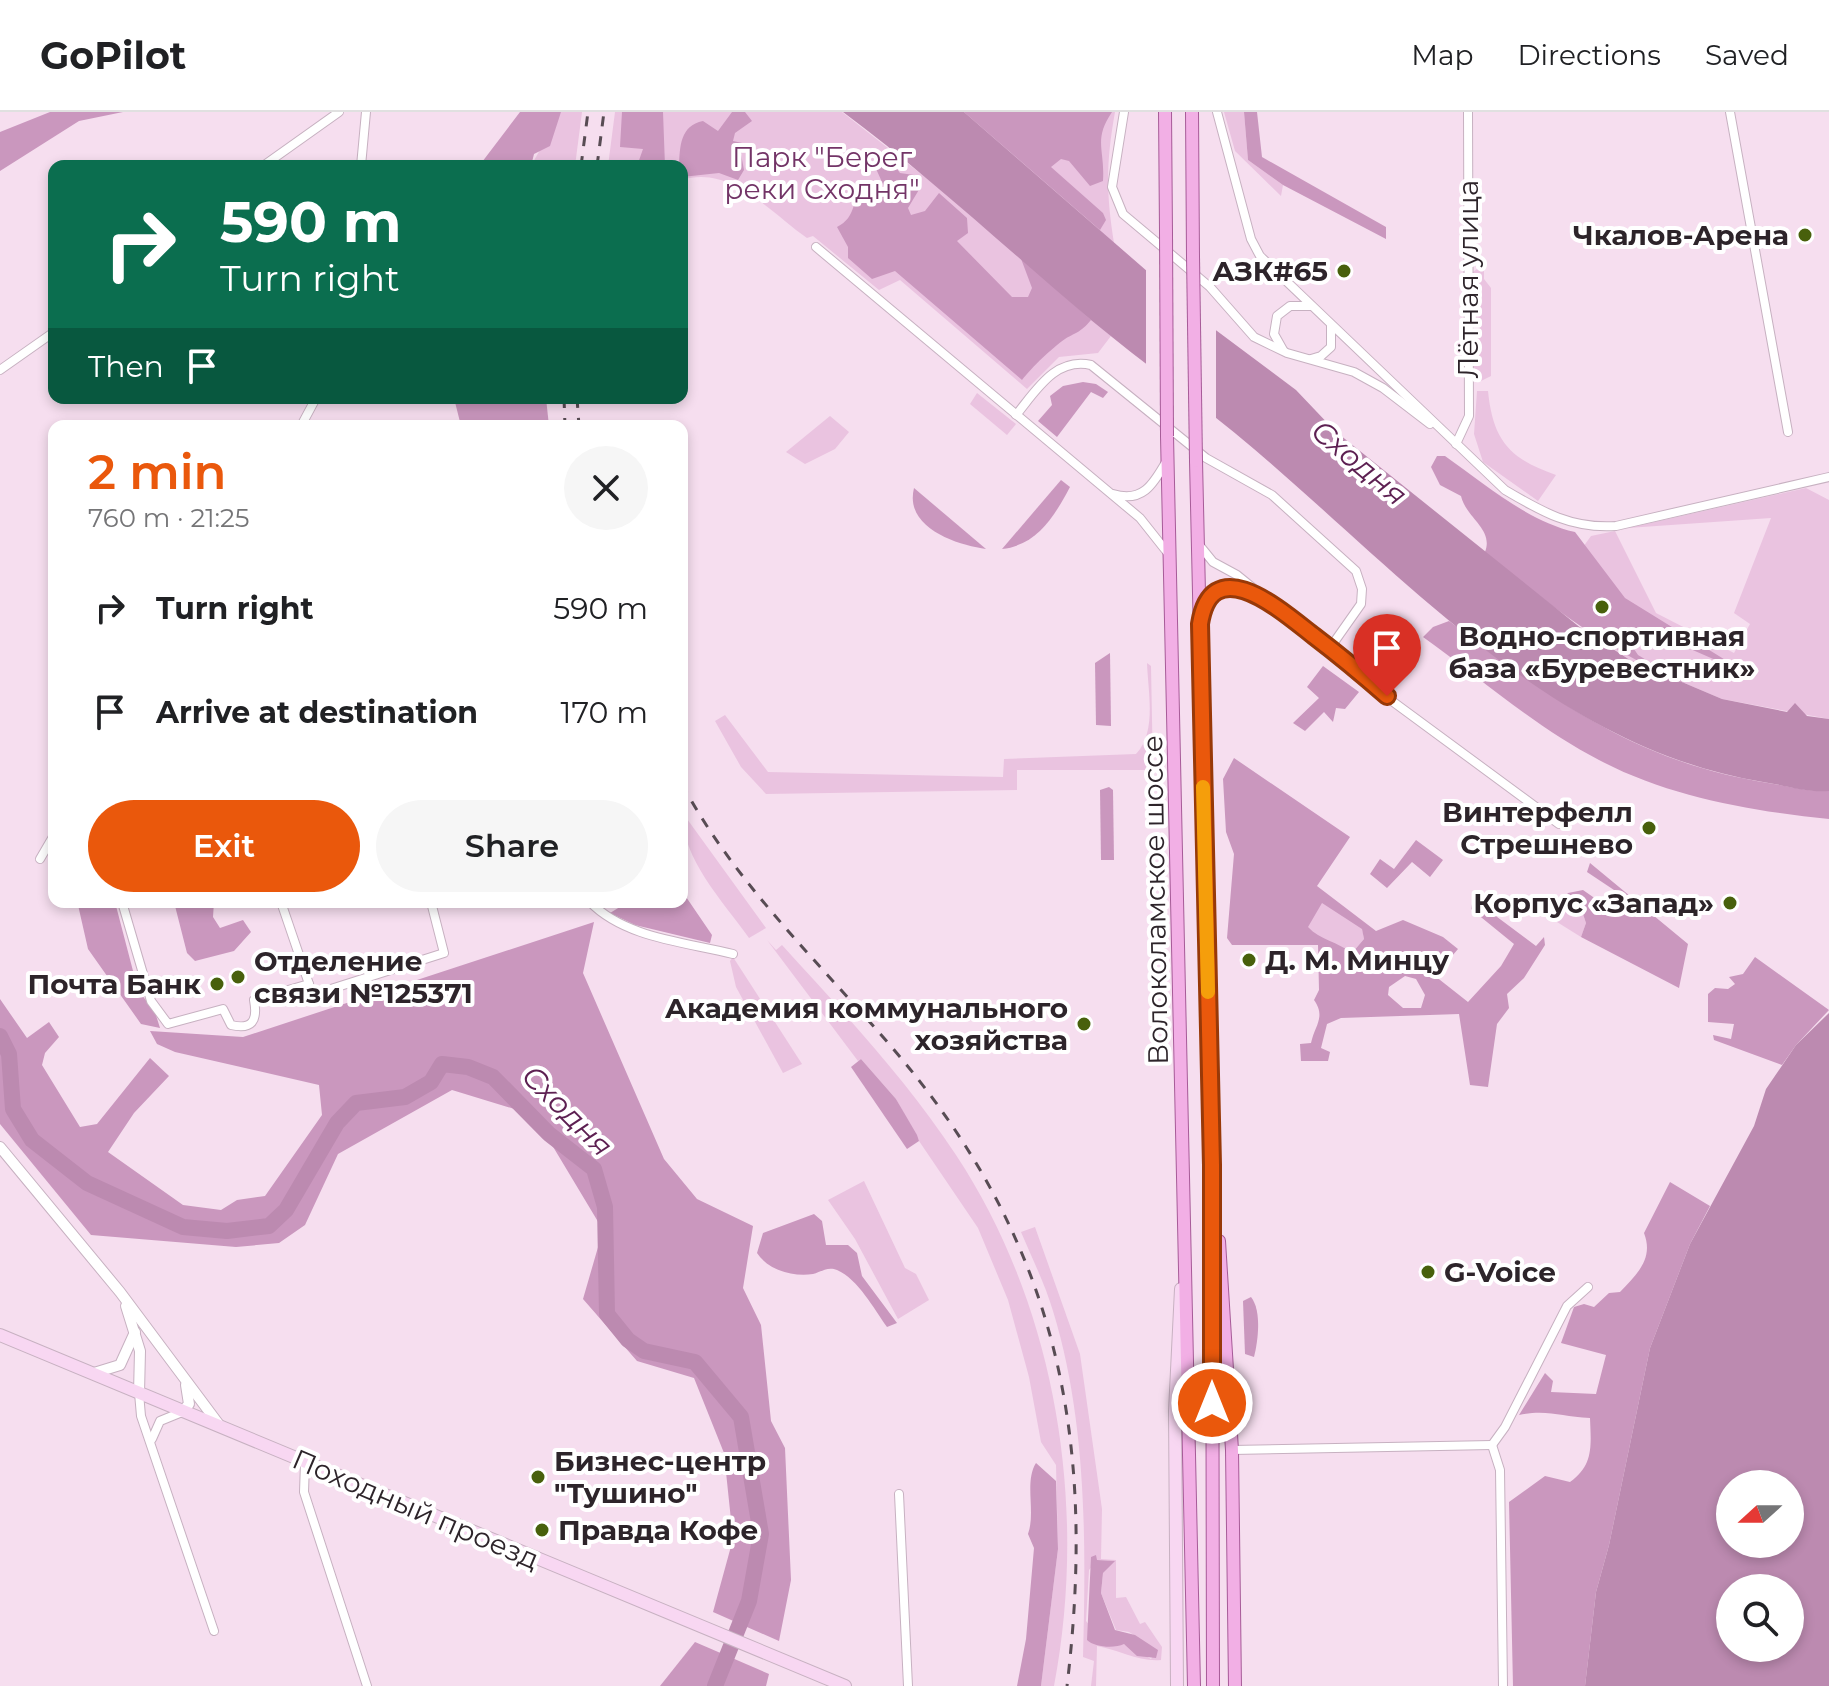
<!DOCTYPE html>
<html lang="en">
<head>
<meta charset="utf-8">
<style>
  :root { --surface:#fff; --page:#f6f6f6; --text:#202124; --muted:#757577; --line:#e0e0e0; --accent:#ea580c }
  body { margin:0; font-family:Montserrat,sans-serif; background:var(--page); color:var(--text); height:100vh; display:flex; flex-direction:column; font-size:30px; white-space:nowrap }
  * { box-sizing:border-box; margin:0 }
  p { font-size:26px; color:var(--muted) }
  .icon { flex:none; width:44px; height:44px; fill:none; stroke:currentColor; stroke-width:2; stroke-linecap:round; stroke-linejoin:round }
  .map { position:relative; flex:1; overflow:hidden }
  .drawer { position:absolute; left:48px; top:308px; width:640px; height:488px; display:flex; flex-direction:column; background:var(--surface); border-radius:16px; box-shadow:0 4px 12px #0003 }
  .drawer>* { flex:none }
  .banner { position:absolute; left:48px; top:48px; width:640px; height:244px; border-radius:16px; box-shadow:0 4px 12px #0003; background:#0b6e4f; color:#fff; overflow:hidden }
  .needle { width:52px; rotate:249deg }
  .tools { position:absolute; left:1716px; top:1358px; display:grid; gap:16px }
  .tools a { display:grid; place-items:center; width:88px; height:88px; border-radius:50%; background:var(--surface); box-shadow:0 4px 12px #0003; font-size:40px }
  .pin { position:absolute; display:grid; place-items:center; width:68px; height:68px; color:#fff; margin:-82px -34px; border-radius:50% 50% 50% 0; rotate:-45deg; box-shadow:0 0 8px #0007 }
  .pin .icon { rotate:45deg }
  .me { position:absolute; width:88px; margin:-44px; rotate:0deg; stroke-linejoin:round; filter:drop-shadow(0 0 6px #0008) }
  .turn { display:flex; align-items:center; gap:28px; height:168px; padding:0 40px; font-size:36px }
  .turn .icon { width:104px; height:104px; stroke-width:2.5 }
  .turn b { display:block; font-size:56px; line-height:68px }
  .then { display:flex; align-items:center; height:76px; padding:0 40px; background:#0003; gap:16px; font-size:30px }
  .round { display:grid; place-items:center; flex:none; width:84px; height:84px; border-radius:42px; background:var(--page) }
  .summary { display:flex; align-items:center; justify-content:space-between; height:136px; padding:0 40px }
  h1 { font-size:48px; font-weight:600; line-height:60px; color:var(--accent) }
  .cta { display:flex; gap:16px; margin-top:auto; padding:16px 40px }
  .cta a { flex:1; height:92px; border-radius:48px; background:var(--accent); color:#fff; font-size:32px; font-weight:600; line-height:92px; text-align:center }
  .cta a+a { background:var(--page); color:var(--text) }
  ul { padding:0; list-style:none }
  li { display:flex; align-items:center; gap:24px; height:104px; padding:0 40px }
  li div { flex:1 }
  li b { display:block; font-size:30px }
  li em { font-style:normal }
  header { display:flex; align-items:center; gap:48px; box-sizing:border-box; height:112px; padding:0 40px; background:var(--surface); border-bottom:2px solid var(--line) }
  header strong { font-size:38px }
  nav { display:flex; gap:44px; margin-inline-start:auto; font-size:28px }
  .map>svg:first-child { display:block }
</style>
</head>
<body>
<header>
<strong>GoPilot</strong>
<nav><a>Map</a><a>Directions</a><a>Saved</a></nav>
</header>
<div class="map">
<svg width="1829" height="1574" viewBox="0 0 1829 1574">
  <rect width="100%" height="100%" fill="#f6deef"/>
  <g fill="#eac3e0" fill-rule="evenodd">
    <polygon points="561,0 582,0 575,54 531,54"/>
    <path d="M615,0H842L957,90L1111,224L1098,241L1059,245L1027,277L900,168L879,178L813,124L807,126C770,100 731,53 682,68V54H608Z"/>
    <path d="M964,0H1115C1106,50 1106,81 1114,131Z"/>
    <polygon points="1224,0 1244,0 1248,48 1283,73 1281,84 1235,39"/>
    <polygon points="1484,152 1484,167 1491,176 1491,264 1481,269 1474,262 1473,160"/>
    <path d="M1477,279H1488C1493,329 1510,347 1556,363L1538,389L1483,350L1474,322Z"/>
    <polygon points="977,281 1016,312 1007,323 970,292"/>
    <polygon points="830,304 849,320 835,337 805,352 786,340"/>
    <polygon points="1806,376 1829,388 1829,607 1722,587 1630,548 1544,489 1591,424 1615,419 1656,501 1734,541 1750,512 1734,501 1771,406 1628,416"/>
    <path d="M1147,551L1151,554L1153,660L1149,661V658H1017V678L766,682L741,655L715,609L725,603L768,660L1003,665L1004,647L1136,642C1157,620 1148,580 1147,551Z"/>
    <path d="M682,700L766,816L749,826C722,788 682,747 682,700Z"/>
    <polygon points="1562,789 1581,796 1586,811 1581,825 1549,805"/>
    <polygon points="1322,790 1362,816 1364,827 1351,842 1317,824 1307,815"/>
    <path d="M767,828L776,838L782,833C843,900 906,967 956,1043C1057,1196 1088,1395 1054,1574H1041L1058,1437L1056,1353L1041,1330L1029,1265L1008,1188L978,1116L919,1029L896,987L861,947L858,949Z"/>
    <polygon points="733,845 802,952 783,961 736,875 730,849"/>
    <polygon points="864,1069 905,1156 916,1162 929,1188 898,1207 855,1127 828,1088"/>
    <path d="M1035,1115L1080,1242L1102,1397L1101,1447L1116,1448V1486L1126,1485L1140,1512L1145,1510L1162,1535L1161,1548C1139,1550 1119,1538 1097,1534L1096,1574H1091L1094,1549L1083,1545C1086,1431 1087,1310 1053,1199C1045,1172 1032,1146 1021,1120ZM1097,1448L1114,1449L1103,1461L1101,1481L1116,1518L1129,1520L1157,1538L1151,1547L1124,1532L1105,1533L1086,1509L1089,1458Z"/>
  </g>
  <g fill="#ca97be" fill-rule="evenodd">
    <polygon points="50,0 123,0 79,9 0,59 0,20"/>
    <polygon points="520,0 561,0 550,34 534,42 531,54 479,54"/>
    <polygon points="622,0 663,0 665,54 637,54 643,37 620,35"/>
    <path d="M732,0H745L752,9L735,21L733,29L747,32L741,42L744,58L738,68L719,61L682,65V54H679C680,34 680,14 703,9L718,19Z"/>
    <path d="M964,0H1112C1093,28 1105,37 1103,69L1090,74L1069,49L1061,47L1051,55L1103,101L1106,108L1100,118Z"/>
    <polygon points="1244,0 1257,0 1262,45 1386,115 1386,127 1283,73 1248,48"/>
    <path d="M887,43L900,61L914,63L920,76L908,96L911,103L925,99L939,81L967,106L968,121L957,129L1012,185H1028L1032,176L1020,144L1091,208C1080,221 1078,219 1065,227C1052,236 1032,255 1022,268L895,159L872,167L848,146V135L837,115C857,105 853,87 860,70L882,85L886,79L873,50Z"/>
    <polygon points="1083,270 1096,272 1108,280 1103,286 1091,280 1057,325 1038,309 1052,293 1050,284 1063,274"/>
    <polygon points="454,286 546,286 549,314 461,314"/>
    <path d="M1437,344H1445C1485,372 1527,409 1575,420L1625,486L1727,549V553L1640,515L1630,531L1638,543L1685,571C1604,537 1552,495 1485,440C1494,417 1466,406 1461,384L1440,373L1431,355Z"/>
    <path d="M1061,368L1070,375C1054,405 1037,433 1002,437Z"/>
    <path d="M914,376L986,437C957,433 904,416 914,376Z"/>
    <path d="M1449,509C1555,589 1633,649 1768,671C1788,674 1810,680 1829,679V707C1751,699 1669,685 1599,648C1537,616 1480,566 1423,525L1433,515Z"/>
    <polygon points="1110,541 1111,614 1096,613 1095,551"/>
    <polygon points="1323,554 1359,580 1345,597 1336,596 1333,610 1324,600 1305,619 1293,611 1319,586 1307,575"/>
    <path d="M1234,646L1350,725L1317,774L1376,819L1403,808L1443,825L1458,837L1435,864L1468,890L1501,854L1514,832L1471,797L1473,787L1536,834L1544,825L1545,833L1524,866L1507,882L1509,896L1497,912L1488,975L1470,973L1459,902L1341,906L1327,912L1321,936L1330,940L1328,949H1301L1300,932L1311,931C1315,913 1326,905 1314,888L1319,878L1318,833H1232L1227,826L1234,742L1226,720L1223,667ZM1322,791L1362,817L1364,827L1352,841C1338,830 1320,828 1308,815ZM1405,864L1416,867L1425,883L1421,896H1403L1388,883L1389,875Z"/>
    <polygon points="1109,675 1113,678 1114,748 1101,748 1100,678"/>
    <polygon points="1416,728 1443,748 1430,765 1412,750 1387,776 1370,762 1380,747 1394,757"/>
    <polygon points="1590,751 1688,832 1679,876 1581,825 1586,811 1581,796 1562,789 1568,781 1583,778 1613,799 1623,784 1587,760"/>
    <polygon points="682,779 712,823 710,831 635,813 610,801 628,790 682,790"/>
    <polygon points="85,790 115,790 138,878 155,900 160,916 141,912 88,837 78,793"/>
    <polygon points="174,790 214,790 213,805 220,816 243,808 251,820 234,839 195,849 187,841"/>
    <polygon points="594,810 583,861 664,1047 697,1087 753,1114 743,1176 761,1213 771,1309 785,1336 791,1468 779,1529 713,1500 733,1427 724,1341 694,1266 637,1249 583,1187 603,1118 534,1003 452,978 338,1042 305,1113 279,1131 236,1135 91,1123 0,1012 0,887 27,926 49,910 59,925 45,941 42,953 80,1015 97,1012 150,946 169,964 134,1001 108,1040 183,1093 221,1098 237,1088 265,1084 322,1003 319,973 175,940 157,932 150,919 243,925"/>
    <polygon points="1755,845 1829,898 1796,933 1782,953 1714,928 1713,923 1731,927 1734,912 1708,910 1708,882 1715,876 1728,877 1735,872 1729,865 1743,862"/>
    <polygon points="861,947 896,987 917,1023 919,1029 907,1037 851,955"/>
    <path d="M1670,1070L1710,1094L1690,1132L1650,1236L1609,1433L1596,1480L1585,1574H1513L1509,1390L1545,1364L1570,1370C1594,1353 1591,1333 1590,1306C1561,1305 1548,1297 1519,1303L1545,1261L1553,1269L1551,1280L1596,1282L1606,1243L1561,1231L1574,1195L1584,1192L1594,1195L1609,1181L1620,1180C1637,1162 1654,1147 1644,1121Z"/>
    <path d="M814,1102L822,1109L826,1133H848L857,1141L862,1164L897,1211L887,1215C874,1197 858,1167 837,1158C828,1154 821,1160 813,1162C792,1165 768,1158 757,1141L763,1121Z"/>
    <path d="M1251,1185C1262,1199 1258,1229 1254,1245L1245,1242L1243,1189Z"/>
    <path d="M1036,1351L1056,1369L1058,1437L1041,1574H1017L1026,1527L1034,1436L1028,1422C1036,1400 1024,1370 1036,1351Z"/>
    <path d="M1096,1443L1097,1448L1115,1449L1103,1461L1101,1481L1115,1518L1135,1523L1158,1538L1156,1546L1137,1544L1124,1532C1114,1537 1094,1535 1087,1528L1091,1445Z"/>
    <polygon points="695,1530 769,1562 766,1574 660,1574"/>
  </g>
  <g fill="#bc8ab0" fill-rule="evenodd">
    <path d="M843,0H964L1209,213L1296,278L1335,319L1582,517L1630,548L1722,587L1787,600L1795,591L1807,604L1829,607V679C1808,681 1784,673 1763,670C1555,636 1407,467 1254,337C1201,292 1144,252 1091,208C1008,138 929,64 843,0Z"/>
    <path d="M1829,901V1574H1585L1596,1480L1609,1433L1650,1236L1690,1132L1754,1014L1766,977L1796,933ZM1730,1372H1790V1432H1730ZM1730,1476H1790V1536H1730Z"/>
  </g>
  <polygon fill="#f6deef" points="1146,152 1216,213 1216,311 1146,255"/>
  <g fill="none" stroke-linecap="round" stroke-linejoin="round">
    <polyline stroke="#bc8ab0" stroke-width="16" points="0,924 9,942 13,997 32,1028 87,1071 183,1115 227,1119 269,1114 286,1098 337,1011 356,991 405,985 431,970 442,952 468,955 493,965 549,1022 594,1057 605,1095 607,1202 628,1228 644,1239 695,1250 741,1305 761,1422 749,1489 715,1574"/>
    <defs>
      <g id="minor">
        <polyline points="1124,0 1112,75 1123,102 1210,175 1254,225 1287,241 1354,260 1383,276 1430,312"/>
        <path d="M1217,0L1251,127L1260,144L1505,378C1542,400 1572,417 1616,414L1829,365"/>
        <polyline points="1730,0 1788,320"/>
        <polyline points="263,54 339,0"/>
        <polyline points="361,54 366,0"/>
        <polyline points="816,135 1140,406 1167,440"/>
        <polyline points="1283,238 1274,222 1277,204 1290,194 1310,194"/>
        <polyline points="1311,247 1321,244 1331,235 1331,213"/>
        <polyline points="0,258 54,220"/>
        <path d="M1016,303C1036,279 1055,245 1091,253L1206,346L1272,383L1356,459L1362,477L1361,492L1330,536"/>
        <polyline points="301,314 316,286"/>
        <polyline points="1456,332 1469,304 1468,0"/>
        <path d="M1113,382C1142,391 1153,373 1166,350"/>
        <polyline points="1200,434 1213,450 1237,463 1392,589 1559,712"/>
        <polyline points="1202,497 1210,483 1224,476 1257,484"/>
        <polyline points="40,747 54,723"/>
        <path d="M122,790L151,889L168,912L223,897L231,913C252,918 258,909 254,888L309,872L312,883L444,841L431,790"/>
        <polyline points="281,790 309,872"/>
        <path d="M590,790C625,826 685,830 733,842"/>
        <polyline points="139,1281 141,1304 214,1519"/>
        <polyline points="152,1327 160,1309 182,1300"/>
        <polyline points="1492,1333 1500,1358 1503,1574"/>
        <polyline points="1492,1333 1505,1315 1567,1194 1588,1175"/>
        <polyline points="1232,1338 1492,1333"/>
        <polyline points="305,1351 304,1380 367,1574"/>
        <polyline points="899,1382 908,1574"/>
      </g>
      <g id="tertiary">
        <polyline points="0,1035 120,1180 220,1314"/>
        <polyline points="126,1194 140,1239 139,1281"/>
        <polyline points="94,1261 120,1253 135,1220"/>
        <polyline points="182,1300 189,1292 186,1273"/>
      </g>
      <g id="secondary">
        <polyline points="0,1223 845,1574"/>
        <polyline points="1177,1574 1175,1299 1181,1177"/>
      </g>
      <g id="primary">
        <polyline points="1165,0 1166,120"/>
        <polyline points="1192,0 1193,144"/>
        <polyline points="1167,324 1194,1574"/>
        <polyline points="1196,349 1212,1053 1213,1574"/>
        <polyline points="1219,1129 1232,1338 1235,1574"/>
      </g>
    </defs>
    <use href="#minor" stroke="#c7b1c1" stroke-width="10"/>
    <use href="#tertiary" stroke="#c7b1c1" stroke-width="12"/>
    <use href="#secondary" stroke="#c7b1c1" stroke-width="14"/>
    <use href="#primary" stroke="#a75b98" stroke-width="14"/>
    <use href="#minor" stroke="#fff" stroke-width="8"/>
    <use href="#tertiary" stroke="#fff" stroke-width="10"/>
    <use href="#secondary" stroke="#f8d7f2" stroke-width="12"/>
    <use href="#primary" stroke="#f2afe5" stroke-width="12"/>
    <g stroke="#584c54" stroke-width="3" stroke-dasharray="10 10" stroke-linecap="butt">
      <polyline points="581,54 588,0"/>
      <polyline points="597,54 604,0"/>
      <polyline points="564,286 565,314"/>
      <polyline points="577,286 579,314"/>
      <path d="M682,672C735,771 816,847 889,932C1057,1126 1097,1323 1067,1574"/>
    </g>
    <defs>
      <g id="primary-bridge">
        <polyline points="1166,120 1167,324"/>
        <polyline points="1193,144 1196,349"/>
      </g>
    </defs>
    <use href="#primary-bridge" stroke="#a75b98" stroke-width="14" stroke-linecap="butt"/>
    <use href="#primary-bridge" stroke="#f2afe5" stroke-width="12"/>
  </g>
  <g fill="none" stroke-linecap="round" stroke-linejoin="round">
    <defs>
      <path id="route" d="M1212,1291V1053L1200,512C1212,436 1283,500 1314,524C1339,543 1363,563 1387,584"/>
    </defs>
    <use href="#route" stroke="#983908" stroke-width="20"/>
    <use href="#route" stroke="#ea580c" stroke-width="14"/>
    <polyline stroke="#f59e0b" stroke-width="14" points="1203,675 1208,880"/>
  </g>
  <g fill="#48600c" stroke="#fff" stroke-width="3">
    <circle cx="1805" cy="123" r="8"/>
    <circle cx="1344" cy="159" r="8"/>
    <circle cx="1602" cy="495" r="8"/>
    <circle cx="1649" cy="716" r="8"/>
    <circle cx="1730" cy="791" r="8"/>
    <circle cx="1249" cy="848" r="8"/>
    <circle cx="238" cy="865" r="8"/>
    <circle cx="217" cy="872" r="8"/>
    <circle cx="1084" cy="912" r="8"/>
    <circle cx="1428" cy="1160" r="8"/>
    <circle cx="538" cy="1365" r="8"/>
    <circle cx="542" cy="1418" r="8"/>
  </g>
  <g text-anchor="middle" stroke-width="8" stroke-linejoin="round" paint-order="stroke">
    <g font-size="28" fill="#733467" stroke="#fff">
      <text x="822" y="55">Парк "Берег<tspan x="822" dy="32">реки Сходня"</tspan></text>
    </g>
    <g font-size="28" font-weight="bold" fill="#2d242a" stroke="#fff" text-anchor="end">
      <text x="1789" y="133">Чкалов-Арена</text>
      <text x="1328" y="169">АЗК#65</text>
      <text x="1602" y="534" text-anchor="middle">Водно-спортивная<tspan x="1602" dy="32">база «Буревестник»</tspan></text>
      <text x="1633" y="710">Винтерфелл<tspan x="1633" dy="32">Стрешнево</tspan></text>
      <text x="1714" y="801">Корпус «Запад»</text>
      <text x="1265" y="858" text-anchor="start">Д. М. Минцу</text>
      <text x="254" y="859" text-anchor="start">Отделение<tspan x="254" dy="32">связи №125371</tspan></text>
      <text x="201" y="882">Почта Банк</text>
      <text x="1068" y="906">Академия коммунального<tspan x="1068" dy="32">хозяйства</tspan></text>
      <text x="1444" y="1170" text-anchor="start">G-Voice</text>
      <text x="554" y="1359" text-anchor="start">Бизнес-центр<tspan x="554" dy="32">"Тушино"</tspan></text>
      <text x="558" y="1428" text-anchor="start">Правда Кофе</text>
    </g>
    <g font-size="28" fill="#2d242a" stroke="#fff">
      <text transform="translate(1468 167) rotate(-90)" y="10">Лётная улица</text>
      <text transform="translate(1155 788) rotate(-91)" y="10">Волоколамское шоссе</text>
      <text transform="translate(416 1397) rotate(23)" y="10">Походный проезд</text>
    </g>
    <g font-size="30" font-style="italic" fill="#5d2052" stroke="#fff">
      <text transform="translate(1359 351) rotate(40)" y="10">Сходня</text>
      <text transform="translate(567 999) rotate(45)" y="10">Сходня</text>
    </g>
  </g>
</svg>
<div class="tools">
<a><svg class="needle" viewBox="-14 -14 28 28"><path d="M0-13l5 13h-10z" fill="#e53935"/><path d="M0 13l5-13h-10z" fill="#757577"/></svg></a>
<a><svg class="icon" aria-label="search" viewBox="0 0 24 24"><circle cx="10" cy="10" r="6"/><path d="M15 15l6 6"/></svg></a>
</div>
<div class="pin" style="left:1387px;top:584px;background:#d93025"><svg class="icon" aria-label="arrive" viewBox="0 0 24 24"><path d="M6 21V4h12l-3 4 3 4H6"/></svg></div>
<svg class="me" style="left:1212px;top:1291px" viewBox="-20 -20 40 40"><circle r="17" fill="#ea580c" stroke="#fff" stroke-width="3"/><path d="M0-11L8 9 0 5-8 9z" fill="#fff"/></svg>
<div class="banner">
<div class="turn"><svg class="icon" aria-label="right" viewBox="0 0 24 24"><path d="M7 20v-9h11M14 6l5 5-5 5"/></svg><div><b>590 m</b>Turn right</div></div>
<div class="then">Then<svg class="icon" aria-label="arrive" viewBox="0 0 24 24"><path d="M6 21V4h12l-3 4 3 4H6"/></svg></div>
</div>
<section class="drawer">
<div class="summary"><div><h1>2 min</h1><p>760 m · 21:25</p></div><a class="round"><svg class="icon" aria-label="close" viewBox="0 0 24 24"><path d="M6 6l12 12M18 6L6 18"/></svg></a></div>
<ul>
<li><svg class="icon" aria-label="right" viewBox="0 0 24 24"><path d="M7 20v-9h11M14 6l5 5-5 5"/></svg><div><b>Turn right</b></div><em>590 m</em></li>
<li><svg class="icon" aria-label="arrive" viewBox="0 0 24 24"><path d="M6 21V4h12l-3 4 3 4H6"/></svg><div><b>Arrive at destination</b></div><em>170 m</em></li>
</ul>
<div class="cta"><a>Exit</a><a>Share</a></div>
</section>
</div>
</body>
</html>
